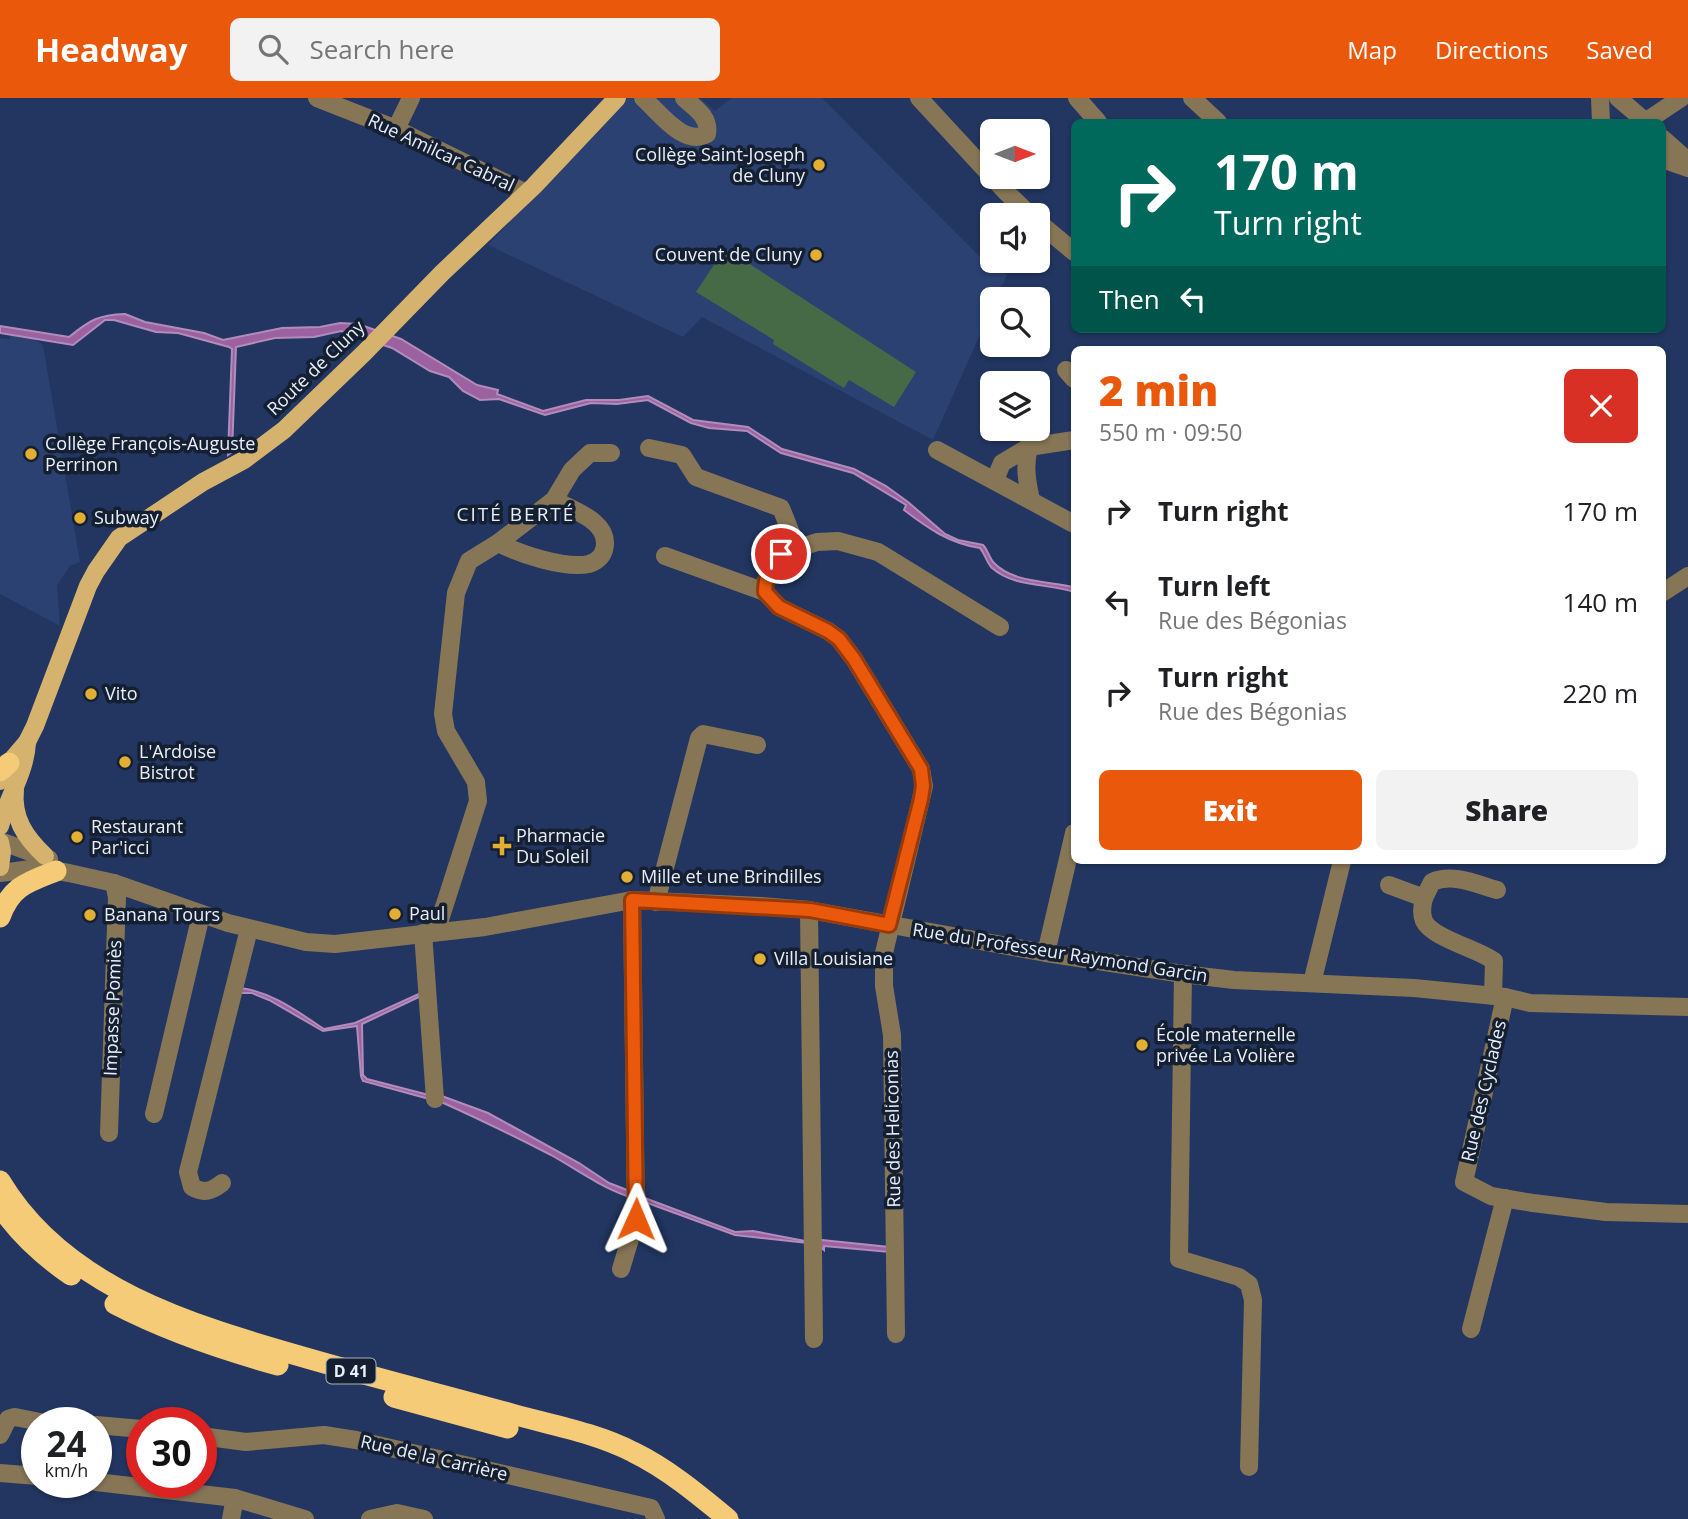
<!DOCTYPE html>
<html lang="en">
<head>
<meta charset="utf-8">
<style>
  :root { --surface:#fff; --page:#f2f2f2; --text:#202124; --muted:#757577; --accent:#ea580c }
  body { margin:0; font-family:"Open Sans",sans-serif; background:var(--page); color:var(--text); height:100vh; display:flex; flex-direction:column; font-size:26px; white-space:nowrap }
  * { box-sizing:border-box; margin:0 }
  p { font-size:23px; color:var(--muted) }
  .icon { flex:none; width:38px; height:38px; fill:none; stroke:currentColor; stroke-width:2; stroke-linecap:round; stroke-linejoin:round }
  .map { position:relative; flex:1; overflow:hidden }
  .drawer { position:absolute; left:1071px; top:248px; width:595px; height:518px; display:flex; flex-direction:column; background:var(--surface); border-radius:10px; box-shadow:0 2px 5px #0004 }
  .drawer>* { flex:none }
  .hud { position:absolute; left:1071px; top:21px; width:595px; height:214px; border-radius:10px; box-shadow:0 2px 5px #0004; background:#00695c; color:#fff; overflow:hidden }
  .needle { width:46px; rotate:90deg }
  .buttons { position:absolute; left:980px; top:21px; display:grid; gap:14px }
  .buttons a { display:grid; place-items:center; width:70px; height:70px; border-radius:10px; background:var(--surface); box-shadow:0 2px 5px #0004; font-size:35px }
  .speed { position:absolute; left:21px; top:1309px; display:flex; gap:14px; font-size:35px; font-weight:700; text-align:center }
  .speed>* { display:grid; place-content:center; width:91px; height:91px; border-radius:50%; background:var(--surface); box-shadow:0 2px 5px #0004; line-height:1 }
  .speed small { font-size:18px; font-weight:400 }
  .speed .limit { border:10px solid #d22; background:#fff; color:#111 }
  .pin { position:absolute; display:grid; place-items:center; width:60px; height:60px; color:#fff; margin:-30px; border:4px solid #fff; border-radius:50%; box-shadow:0 2px 7px #0007 }
  .me { position:absolute; width:77px; margin:-38px; rotate:1deg; stroke-linejoin:round; filter:drop-shadow(0 0 5px #0008) }
  .turn { display:flex; align-items:center; gap:24px; height:147px; padding:0 28px; font-size:32px }
  .turn .icon { width:91px; height:91px; stroke-width:2.5 }
  .turn b { display:block; font-size:49px; line-height:60px }
  .then { display:flex; align-items:center; height:66px; padding:0 28px; background:#0003; gap:14px; font-size:26px }
  .round { display:grid; place-items:center; flex:none; width:74px; height:74px; border-radius:10px; background:var(--page) }
  .headline { display:flex; align-items:center; justify-content:space-between; height:119px; padding:0 28px }
  h1 { font-size:42px; font-weight:800; line-height:52px; color:var(--accent) }
  .action { display:flex; gap:14px; margin-top:auto; padding:14px 28px }
  .action a { flex:1; height:80px; border-radius:10px; background:var(--accent); color:#fff; font-size:28px; font-weight:800; line-height:80px; text-align:center }
  .action a+a { background:var(--page); color:var(--text) }
  ul { padding:0; list-style:none }
  li { display:flex; align-items:center; gap:21px; height:91px; padding:0 28px }
  li div { flex:1 }
  li b { display:block; font-size:26px }
  li em { font-style:normal }
  header { display:flex; align-items:center; gap:42px; box-sizing:border-box; height:98px; padding:0 35px; background:var(--accent); color:#fff }
  header strong { font-size:33px }
  nav { display:flex; gap:38px; margin-inline-start:auto; font-size:24px }
  .search { width:490px; height:63px; background:var(--page); display:flex; align-items:center; gap:18px; box-sizing:border-box; padding:0 24px; border-radius:10px; color:var(--muted); font-size:26px }
  .map>svg:first-child { display:block }
</style>
</head>
<body>
<header>
<strong>Headway</strong>
<div class="search"><svg class="icon" aria-label="search" viewBox="0 0 24 24"><circle cx="10" cy="10" r="6"/><path d="M15 15l6 6"/></svg>Search here</div>
<nav><a>Map</a><a>Directions</a><a>Saved</a></nav>
</header>
<div class="map">
<svg width="1688" height="1421" viewBox="0 0 1688 1421">
  <rect width="100%" height="100%" fill="#223661"/>
  <g fill="#2a4171">
    <polygon points="627,0 700,0 715,13 732,0 822,0 978,157 1007,177 996,201 992,201 992,210 933,342 702,219 683,239 488,147"/>
    <polygon points="20,232 43,247 80,464 70,468 57,487 60,528 0,496 0,240 10,241 10,234"/>
  </g>
  <polygon fill="#466a46" points="725,150 916,274 894,309 849,282 844,290 773,246 774,242 696,194"/>
  <g fill="#9b61a0" stroke="#b28cbb" stroke-width="2">
    <path d="M125,216L145,224L204,235L223,242L282,230L320,229L340,225L358,226L401,241L477,287L498,292L497,296L543,313L586,302H619L648,298L693,322L748,329L782,351L854,371L886,388L908,404L945,436L958,442L983,447C988,452 989,460 994,465C1013,485 1049,483 1073,489L1074,494C1048,485 1015,490 992,470C987,465 985,456 980,450C949,445 929,431 904,412L906,407L853,375L781,355L747,333L709,330L691,325L648,302L617,306L591,305L545,317L499,301L480,302L463,293L449,279L430,273L392,250L341,233L314,239L275,240L236,249L232,354L228,357L232,251L229,249L178,235L156,234L114,222H105L73,247L0,235V228L69,239C90,222 98,217 125,216Z"/>
    <path d="M240,890C272,894 298,914 324,931L355,925L423,894V897L362,926L363,977L367,981L429,997V1001L363,983L361,978L357,928L323,933L269,902L252,895H239Z"/>
    <path d="M439,997L488,1015L579,1065L609,1085L627,1092V1098C599,1088 576,1071 551,1057C514,1038 477,1020 439,1003Z"/>
    <polygon points="642,1099 735,1134 753,1133 805,1143 822,1142 889,1149 889,1154 824,1148 824,1152 817,1146 735,1137 642,1103"/>
  </g>
  <g fill="none" stroke-linecap="round" stroke-linejoin="round">
    <g stroke="#877656" stroke-width="18">
      <polyline points="317,0 396,31 526,95"/>
      <path d="M643,0C659,14 684,49 707,36C710,19 696,11 684,0"/>
      <polyline points="919,0 1005,93 1030,117"/>
      <polyline points="1077,0 1098,24"/>
      <polyline points="1192,0 1218,24"/>
      <polyline points="1600,0 1601,24"/>
      <polyline points="1618,0 1646,24"/>
      <polyline points="1645,24 1681,0"/>
      <polyline points="396,31 411,0"/>
      <polyline points="1662,40 1688,63"/>
      <polyline points="1662,61 1688,70"/>
      <polyline points="1038,124 1074,154"/>
      <polyline points="1066,272 1074,281"/>
      <path d="M1029,349C1024,368 1027,384 1031,402"/>
      <polyline points="649,350 682,357 696,379 781,410 797,450"/>
      <polyline points="937,352 1074,426"/>
      <polyline points="995,382 1002,365 1029,349 1074,342"/>
      <path d="M498,445C520,456 564,471 589,466C596,464 602,459 604,452C612,424 573,412 554,402"/>
      <polyline points="665,458 765,494"/>
      <polyline points="1662,495 1688,478"/>
      <polyline points="0,743 49,761"/>
      <polyline points="0,775 38,770 69,775 114,785 228,825 306,844 335,846 485,829 632,802 761,808 809,812 1046,855 1183,876 1234,882 1414,890 1505,899 1530,905 1688,909"/>
      <path d="M1389,787L1424,800C1422,807 1421,815 1424,823C1432,840 1478,851 1494,863L1493,898"/>
      <path d="M1424,800L1432,784C1453,775 1476,786 1497,792"/>
      <polyline points="656,804 699,640 703,636 757,647"/>
      <polyline points="809,812 814,1241"/>
      <polyline points="436,834 478,703 476,684 446,633 443,616 456,495 469,463 498,445 554,402 572,372 590,355 611,355"/>
      <polyline points="423,835 435,1001"/>
      <polyline points="1046,855 1074,735"/>
      <polyline points="1183,876 1179,1161 1239,1179 1249,1186 1253,1202 1249,1369"/>
      <polyline points="1312,885 1342,763"/>
      <polyline points="1505,899 1464,1084 1491,1098 1533,1105 1606,1114 1688,1116"/>
      <polyline points="154,1016 201,817"/>
      <polyline points="109,1035 117,799 114,785"/>
      <path d="M222,1085C212,1093 204,1096 192,1089L188,1074L249,831"/>
      <polyline points="621,1171 636,1121 632,802"/>
      <polyline points="1471,1231 1505,1100"/>
      <polyline points="896,1236 892,937 884,888 884,855 921,701 924,688 921,671 854,561 839,541 828,533 779,509 765,494 765,485 774,462 781,456 817,444 838,443 878,454 1000,529"/>
      <polyline points="96,1327 142,1331"/>
      <polyline points="0,1337 8,1321 15,1319 45,1325"/>
      <polyline points="201,1338 246,1344 324,1337 356,1342 651,1410 656,1421"/>
      <polyline points="0,1375 37,1378"/>
      <polyline points="96,1384 235,1400 305,1421"/>
      <polyline points="231,1421 235,1400"/>
      <polyline points="370,1421 397,1415 424,1421"/>
    </g>
    <g stroke="#d5b36e" stroke-width="18">
      <polyline points="0,683 9,665 27,644 35,628 88,488 96,473 119,440 203,384 244,362 284,332 364,255 442,175 534,88 617,0"/>
      <path d="M15,691C12,720 25,739 45,758"/>
      <path d="M0,728C8,699 26,673 27,644"/>
      <polyline points="0,744 2,754 0,769"/>
    </g>
    <g stroke="#f5cb77" stroke-width="21">
      <polyline points="0,673 9,665"/>
      <path d="M0,819C11,788 28,784 56,773"/>
      <path d="M0,1083C64,1190 191,1227 303,1259C372,1279 443,1297 512,1316C552,1327 596,1335 633,1354C668,1371 699,1397 728,1421"/>
      <path d="M0,1108C19,1136 43,1158 71,1177"/>
      <path d="M115,1206C167,1233 223,1252 278,1267"/>
      <polyline points="394,1299 508,1330"/>
    </g>
  </g>
  <g fill="none" stroke-linecap="round" stroke-linejoin="round">
    <defs>
      <path id="route" d="M636,1121L632,802L810,812L889,827L921,701L923,688L921,671L854,561L839,541L828,533L779,509L765,494C765,481 770,465 781,456"/>
    </defs>
    <use href="#route" stroke="#983908" stroke-width="18"/>
    <use href="#route" stroke="#ea580c" stroke-width="12"/>
  </g>
  <g fill="#e3ae34" stroke="#151f32" stroke-width="2.5">
    <circle cx="819" cy="67" r="7"/>
    <circle cx="816" cy="157" r="7"/>
    <circle cx="31" cy="356" r="7"/>
    <circle cx="80" cy="420" r="7"/>
    <circle cx="91" cy="596" r="7"/>
    <circle cx="125" cy="664" r="7"/>
    <circle cx="77" cy="739" r="7"/>
    <path d="M498.5 737.5h7v7h7v7h-7v7h-7v-7h-7v-7h7z"/>
    <circle cx="627" cy="779" r="7"/>
    <circle cx="395" cy="816" r="7"/>
    <circle cx="90" cy="817" r="7"/>
    <circle cx="760" cy="861" r="7"/>
    <circle cx="1142" cy="947" r="7"/>
  </g>
  <g text-anchor="middle" stroke-width="7" stroke-linejoin="round" paint-order="stroke">
    <rect fill="#151f32" stroke="#a9b1be" stroke-width="2" x="326.5" y="1260.5" width="49" height="25" rx="5"/>
    <g font-size="16" font-weight="bold" fill="#e9effa">
      <text x="351" y="1279">D 41</text>
    </g>
    <g font-size="18" fill="#e9effa" stroke="#151f32">
      <text transform="translate(441 55) rotate(25)" y="6">Rue Amilcar Cabral</text>
      <text transform="translate(316 270) rotate(-44)" y="6">Route de Cluny</text>
      <text transform="translate(1060 855) rotate(9)" y="6">Rue du Professeur Raymond Garcin</text>
      <text transform="translate(113 910) rotate(-88)" y="6">Impasse Pomiès</text>
      <text transform="translate(1484 993) rotate(-77)" y="6">Rue des Cyclades</text>
      <text transform="translate(893 1031) rotate(-91)" y="6">Rue des Heliconias</text>
      <text transform="translate(434 1360) rotate(13)" y="6">Rue de la Carrière</text>
    </g>
    <g font-size="18" fill="#e9effa" stroke="#151f32" text-anchor="start">
      <text x="805" y="63" text-anchor="end">Collège Saint-Joseph<tspan x="805" dy="21">de Cluny</tspan></text>
      <text x="802" y="163" text-anchor="end">Couvent de Cluny</text>
      <text x="45" y="352">Collège François-Auguste<tspan x="45" dy="21">Perrinon</tspan></text>
      <text x="94" y="426">Subway</text>
      <text x="105" y="602">Vito</text>
      <text x="139" y="660">L'Ardoise<tspan x="139" dy="21">Bistrot</tspan></text>
      <text x="91" y="735">Restaurant<tspan x="91" dy="21">Par'icci</tspan></text>
      <text x="516" y="744">Pharmacie<tspan x="516" dy="21">Du Soleil</tspan></text>
      <text x="641" y="785">Mille et une Brindilles</text>
      <text x="409" y="822">Paul</text>
      <text x="104" y="823">Banana Tours</text>
      <text x="774" y="867">Villa Louisiane</text>
      <text x="1156" y="943">École maternelle<tspan x="1156" dy="21">privée La Volière</tspan></text>
    </g>
    <g font-size="19" letter-spacing="2" fill="#e9effa" stroke="#151f32">
      <text x="516" y="423">CITÉ BERTÉ</text>
    </g>
  </g>
</svg>
<div class="buttons">
<a><svg class="needle" viewBox="-14 -14 28 28"><path d="M0-13l5 13h-10z" fill="#e53935"/><path d="M0 13l5-13h-10z" fill="#757577"/></svg></a>
<a><svg class="icon" aria-label="sound" viewBox="0 0 24 24"><path d="M4 9h4l5-4v14l-5-4H4zM17 9q2 3 0 6"/></svg></a>
<a><svg class="icon" aria-label="search" viewBox="0 0 24 24"><circle cx="10" cy="10" r="6"/><path d="M15 15l6 6"/></svg></a>
<a><svg class="icon" aria-label="layers" viewBox="0 0 24 24"><path d="M12 4l9 5-9 5-9-5zM3 14l9 5 9-5"/></svg></a>
</div>
<div class="speed"><div>24<small>km/h</small></div><div class="limit">30</div></div>
<div class="pin" style="left:781px;top:456px;background:#d93025"><svg class="icon" aria-label="arrive" viewBox="0 0 24 24"><path d="M6 21V4h12l-3 4 3 4H6"/></svg></div>
<svg class="me" style="left:636px;top:1121px" viewBox="-20 -20 40 40"><path d="M0-17L14 15 0 8-14 15z" fill="#ea580c" stroke="#fff" stroke-width="4"/></svg>
<div class="hud">
<div class="turn"><svg class="icon" aria-label="right" viewBox="0 0 24 24"><path d="M7 20v-9h11M14 6l5 5-5 5"/></svg><div><b>170 m</b>Turn right</div></div>
<div class="then">Then<svg class="icon" aria-label="left" viewBox="0 0 24 24"><path d="M17 20v-9H6M10 6l-5 5 5 5"/></svg></div>
</div>
<section class="drawer">
<div class="headline"><div><h1>2 min</h1><p>550 m · 09:50</p></div><a class="round" style="background:#d93025;color:#fff"><svg class="icon" aria-label="close" viewBox="0 0 24 24"><path d="M6 6l12 12M18 6L6 18"/></svg></a></div>
<ul>
<li><svg class="icon" aria-label="right" viewBox="0 0 24 24"><path d="M7 20v-9h11M14 6l5 5-5 5"/></svg><div><b>Turn right</b></div><em>170 m</em></li>
<li><svg class="icon" aria-label="left" viewBox="0 0 24 24"><path d="M17 20v-9H6M10 6l-5 5 5 5"/></svg><div><b>Turn left</b><p>Rue des Bégonias</p></div><em>140 m</em></li>
<li><svg class="icon" aria-label="right" viewBox="0 0 24 24"><path d="M7 20v-9h11M14 6l5 5-5 5"/></svg><div><b>Turn right</b><p>Rue des Bégonias</p></div><em>220 m</em></li>
</ul>
<div class="action"><a>Exit</a><a>Share</a></div>
</section>
</div>
</body>
</html>
